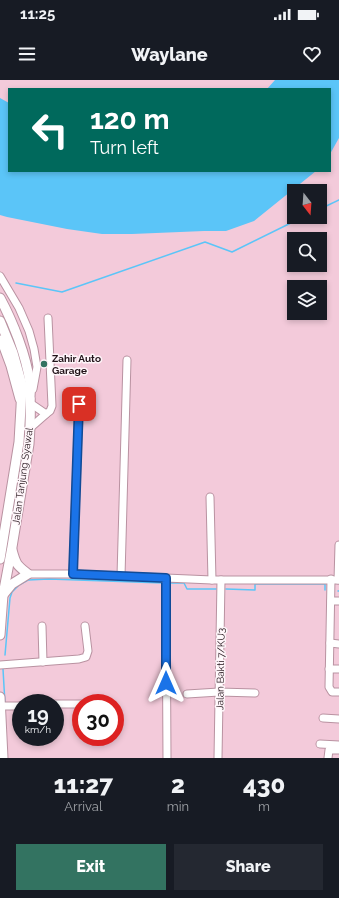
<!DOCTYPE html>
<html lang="en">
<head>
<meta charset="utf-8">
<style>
  :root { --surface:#171b24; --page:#242831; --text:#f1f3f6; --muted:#9ea1a6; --accent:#337361 }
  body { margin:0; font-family:Raleway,sans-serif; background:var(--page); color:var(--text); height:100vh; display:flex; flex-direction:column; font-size:15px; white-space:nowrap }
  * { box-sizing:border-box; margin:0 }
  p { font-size:13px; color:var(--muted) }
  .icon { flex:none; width:22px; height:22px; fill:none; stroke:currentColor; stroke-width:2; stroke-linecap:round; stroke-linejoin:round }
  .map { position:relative; height:678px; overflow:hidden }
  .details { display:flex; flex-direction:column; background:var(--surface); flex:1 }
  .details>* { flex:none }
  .top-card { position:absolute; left:8px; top:8px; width:323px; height:84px; border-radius:0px; box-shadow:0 2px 6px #0003; background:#00695c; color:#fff; overflow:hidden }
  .needle { width:26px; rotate:163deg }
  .buttons { position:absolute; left:287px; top:104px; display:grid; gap:8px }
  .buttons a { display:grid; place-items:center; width:40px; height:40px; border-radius:0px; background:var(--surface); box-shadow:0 2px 6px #0003; font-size:20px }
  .speed { position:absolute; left:12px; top:614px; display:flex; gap:8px; font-size:20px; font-weight:700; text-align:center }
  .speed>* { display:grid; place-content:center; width:52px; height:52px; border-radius:50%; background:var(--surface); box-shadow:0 2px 6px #0003; line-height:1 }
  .speed small { font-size:10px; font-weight:400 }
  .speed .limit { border:6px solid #d22; background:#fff; color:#111 }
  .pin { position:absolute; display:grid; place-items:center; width:34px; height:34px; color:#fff; margin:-17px; border-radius:8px; box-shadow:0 2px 6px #0006 }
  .me { position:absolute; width:44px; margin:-22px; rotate:0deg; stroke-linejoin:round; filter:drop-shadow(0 0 3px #0008) }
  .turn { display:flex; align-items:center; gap:14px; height:84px; padding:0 16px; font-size:18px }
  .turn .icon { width:52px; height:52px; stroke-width:2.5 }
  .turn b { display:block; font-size:28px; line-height:34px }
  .eta { display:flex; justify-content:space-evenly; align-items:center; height:68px; text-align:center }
  .eta b { font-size:24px; font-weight:800; line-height:28px }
  .primary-button { display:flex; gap:8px; margin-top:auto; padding:8px 16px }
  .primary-button a { flex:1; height:46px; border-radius:0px; background:var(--accent); color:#fff; font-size:16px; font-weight:800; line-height:46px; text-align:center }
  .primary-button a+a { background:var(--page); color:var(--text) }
  .status { display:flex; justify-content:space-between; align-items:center; height:28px; padding:0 20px; background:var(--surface); direction:ltr }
  .status svg { height:11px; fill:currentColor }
  header { display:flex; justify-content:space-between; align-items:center; height:52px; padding:0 16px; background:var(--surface); font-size:18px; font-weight:800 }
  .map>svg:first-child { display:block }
</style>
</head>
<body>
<div class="status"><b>11:25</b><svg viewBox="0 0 49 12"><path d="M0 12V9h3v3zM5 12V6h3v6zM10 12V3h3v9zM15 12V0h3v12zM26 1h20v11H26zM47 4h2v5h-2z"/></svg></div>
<header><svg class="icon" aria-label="menu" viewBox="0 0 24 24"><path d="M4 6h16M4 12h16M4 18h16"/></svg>Waylane<svg class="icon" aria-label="heart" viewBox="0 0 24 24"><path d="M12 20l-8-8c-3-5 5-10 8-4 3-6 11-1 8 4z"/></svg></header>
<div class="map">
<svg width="339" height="678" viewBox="0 0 339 678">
  <rect width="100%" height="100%" fill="#f3cada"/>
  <g fill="#5bc5f8">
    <polygon points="275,0 339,0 339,58 330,74 330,9 267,9"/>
    <polygon points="0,18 9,23 9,91 316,91 254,141 226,151 204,151 132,154 102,154 67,149 7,137 0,135"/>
  </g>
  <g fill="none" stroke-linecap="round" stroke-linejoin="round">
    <g stroke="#5bc5f8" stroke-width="1.5">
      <polyline points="320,129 339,120"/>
      <polyline points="16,203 62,212 205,162 232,172 303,137"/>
      <polyline points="170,503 184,503 187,509 216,509"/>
      <polyline points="226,509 255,510 255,504 325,504 325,510"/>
      <polyline points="338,511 339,511"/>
      <polyline points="5,575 10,518 12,512 19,505 28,500 49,499 163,503"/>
      <polyline points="3,589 5,624"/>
    </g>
    <defs>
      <g id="minor">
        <polyline points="0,196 19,228 29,251 34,269 37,287 33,309"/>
        <polyline points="0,259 10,286 19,319"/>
        <polyline points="46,334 50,331 52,326 48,238"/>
        <polyline points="30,348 46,334 30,323 31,319"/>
        <polyline points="210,417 212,500"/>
        <polyline points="28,494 73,494 212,500 339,500"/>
        <polyline points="73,494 79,324"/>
        <polyline points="121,496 127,280"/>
        <polyline points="166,498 167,678"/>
        <polyline points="331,499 329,607 332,612 339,612"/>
        <polyline points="338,500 339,465"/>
        <polyline points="331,521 339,521"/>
        <polyline points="42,546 43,582"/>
        <polyline points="330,563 339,564"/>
        <polyline points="0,585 79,579 86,577 88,571 85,546"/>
        <polyline points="329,589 339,589"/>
        <polyline points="187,614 219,612 255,613"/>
        <polyline points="55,624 81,624"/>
        <polyline points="0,626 21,626"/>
        <polyline points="323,638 339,639"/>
        <polyline points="320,664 339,665"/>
        <polyline points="218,678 221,500"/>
        <polyline points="328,678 329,670 339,670"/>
      </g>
      <g id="major">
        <path d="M0,218C13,242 26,275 30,303C31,308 30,313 30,318C31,334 30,349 29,364L12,467L3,515L0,555"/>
        <polyline points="0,241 13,273 22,305 21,327 19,362 0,479"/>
        <path d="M3,515L12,504L28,494C17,485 16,485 12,470"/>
        <polyline points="0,617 3,678"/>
      </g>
    </defs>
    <use href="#minor" stroke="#b992a1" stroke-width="9"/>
    <use href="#major" stroke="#b992a1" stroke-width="11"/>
    <use href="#minor" stroke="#fff" stroke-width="7"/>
    <use href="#major" stroke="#fff" stroke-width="9"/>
  </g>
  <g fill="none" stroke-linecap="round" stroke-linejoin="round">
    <defs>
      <polyline id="route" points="79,324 73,494 166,498 166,603"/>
    </defs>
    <use href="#route" stroke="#114b97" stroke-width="10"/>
    <use href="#route" stroke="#1a73e8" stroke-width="7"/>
  </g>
  <circle fill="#337361" stroke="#fef5f9" stroke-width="1.5" cx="44" cy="284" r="4"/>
  <g text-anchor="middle" stroke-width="3" stroke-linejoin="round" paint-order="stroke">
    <g font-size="10" font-weight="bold" fill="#211319" stroke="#fef5f9" text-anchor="start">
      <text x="52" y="282">Zahir Auto<tspan x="52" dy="12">Garage</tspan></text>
    </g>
    <g font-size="10" fill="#211319" stroke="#fef5f9">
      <text transform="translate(22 396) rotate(-82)" y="4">Jalan Tanjung Syawal</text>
      <text transform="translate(220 589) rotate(-89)" y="4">Jalan Bakti 7/KU3</text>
    </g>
  </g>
</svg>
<div class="buttons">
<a><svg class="needle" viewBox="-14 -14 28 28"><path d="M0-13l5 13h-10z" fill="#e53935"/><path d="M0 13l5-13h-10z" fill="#9ea1a6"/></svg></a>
<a><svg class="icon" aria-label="search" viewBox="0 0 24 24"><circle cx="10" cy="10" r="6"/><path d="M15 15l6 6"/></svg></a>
<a><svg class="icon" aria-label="layers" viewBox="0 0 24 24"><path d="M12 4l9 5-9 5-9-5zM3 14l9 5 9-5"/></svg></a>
</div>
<div class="speed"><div>19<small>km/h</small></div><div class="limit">30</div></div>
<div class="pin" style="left:79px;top:324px;background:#d93025"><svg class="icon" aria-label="arrive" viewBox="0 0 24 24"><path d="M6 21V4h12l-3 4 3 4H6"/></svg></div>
<svg class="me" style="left:166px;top:603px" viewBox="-20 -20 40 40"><path d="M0-17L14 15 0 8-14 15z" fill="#1a73e8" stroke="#fff" stroke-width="4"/></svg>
<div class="top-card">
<div class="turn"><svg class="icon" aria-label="left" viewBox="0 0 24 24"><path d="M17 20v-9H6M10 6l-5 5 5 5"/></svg><div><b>120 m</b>Turn left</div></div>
</div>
</div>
<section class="details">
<div class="eta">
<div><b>11:27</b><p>Arrival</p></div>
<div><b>2</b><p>min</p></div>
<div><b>430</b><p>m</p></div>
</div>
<div class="primary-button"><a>Exit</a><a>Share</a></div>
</section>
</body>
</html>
